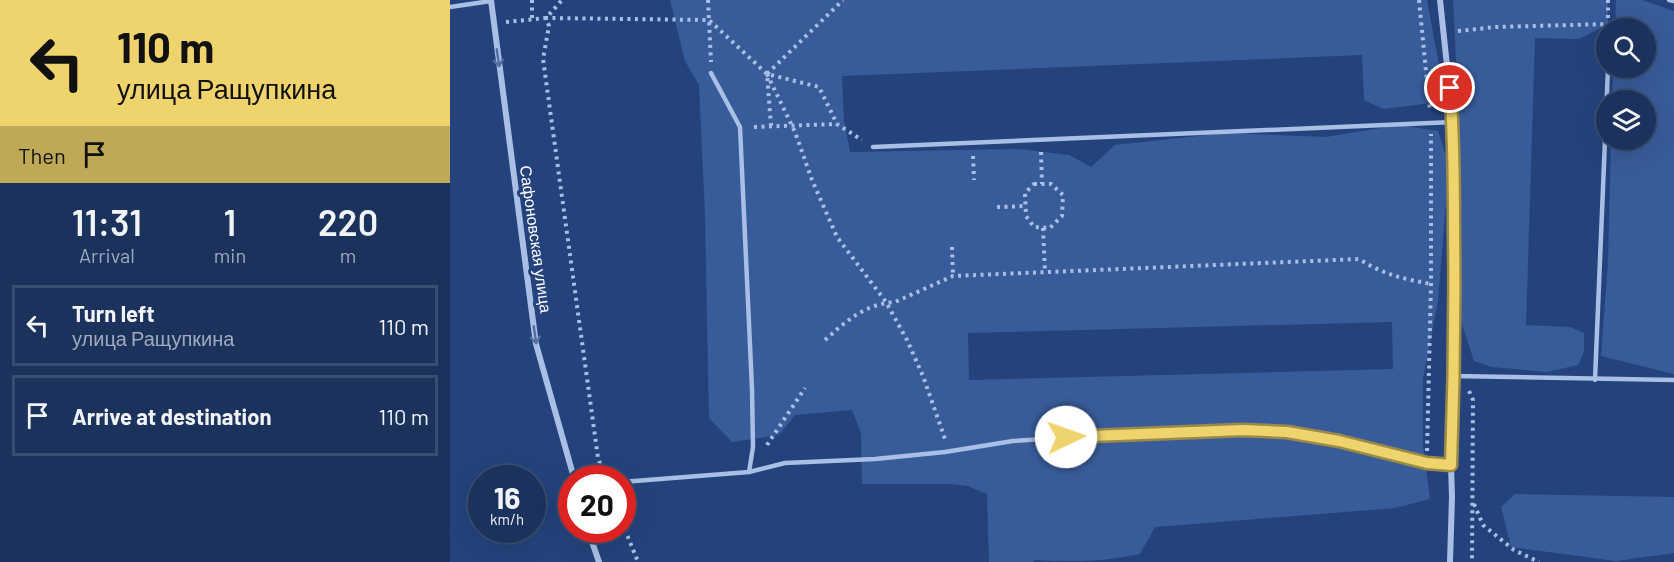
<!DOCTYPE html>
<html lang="en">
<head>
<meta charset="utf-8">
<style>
  :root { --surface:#1b325d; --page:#283e66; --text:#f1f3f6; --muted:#a0aabc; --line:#394d72 }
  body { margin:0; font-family:Barlow,sans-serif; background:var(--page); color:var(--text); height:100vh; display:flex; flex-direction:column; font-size:22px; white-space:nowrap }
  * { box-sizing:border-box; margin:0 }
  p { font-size:20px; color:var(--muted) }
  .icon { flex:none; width:33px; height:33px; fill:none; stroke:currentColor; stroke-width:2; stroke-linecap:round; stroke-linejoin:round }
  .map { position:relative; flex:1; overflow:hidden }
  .sheet { display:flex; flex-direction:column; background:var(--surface); width:450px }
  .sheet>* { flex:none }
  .hud { background:#efd46d; color:#111; overflow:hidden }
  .fabs { position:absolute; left:1146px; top:18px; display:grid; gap:12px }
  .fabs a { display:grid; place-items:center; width:60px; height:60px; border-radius:50%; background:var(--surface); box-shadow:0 6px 24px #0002,0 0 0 2px var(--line); font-size:30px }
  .speed { position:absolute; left:18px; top:465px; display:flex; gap:12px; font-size:30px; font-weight:700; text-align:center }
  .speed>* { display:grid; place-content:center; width:78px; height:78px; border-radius:50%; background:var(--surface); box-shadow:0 6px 24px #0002,0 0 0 2px var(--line); line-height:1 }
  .speed small { font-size:15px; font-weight:400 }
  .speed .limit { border:9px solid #d22; background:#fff; color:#111 }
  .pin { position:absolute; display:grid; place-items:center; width:51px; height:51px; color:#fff; margin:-26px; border:3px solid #fff; border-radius:50%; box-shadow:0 2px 6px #0007 }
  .me { position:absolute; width:66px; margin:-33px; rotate:87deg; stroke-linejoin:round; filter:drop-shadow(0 0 4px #0008) }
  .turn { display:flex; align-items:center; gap:21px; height:126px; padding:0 18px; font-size:27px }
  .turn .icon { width:78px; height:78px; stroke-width:2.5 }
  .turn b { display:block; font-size:42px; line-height:51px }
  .then { display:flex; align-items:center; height:57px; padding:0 18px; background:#0003; gap:12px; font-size:22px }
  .eta { display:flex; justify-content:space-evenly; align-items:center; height:102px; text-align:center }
  .eta b { font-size:36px; font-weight:600; line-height:42px }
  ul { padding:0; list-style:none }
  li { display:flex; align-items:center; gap:18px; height:81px; margin:0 12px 9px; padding:0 6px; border:3px solid var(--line); border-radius:0px }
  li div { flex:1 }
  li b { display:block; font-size:22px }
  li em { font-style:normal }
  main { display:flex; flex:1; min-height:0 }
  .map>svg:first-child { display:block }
</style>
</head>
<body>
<main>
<section class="sheet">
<div class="hud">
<div class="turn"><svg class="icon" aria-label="left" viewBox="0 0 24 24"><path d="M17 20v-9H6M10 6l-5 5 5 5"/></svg><div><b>110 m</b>улица Ращупкина</div></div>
<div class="then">Then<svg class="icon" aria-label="arrive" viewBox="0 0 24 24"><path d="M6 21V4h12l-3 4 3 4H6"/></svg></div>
</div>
<div class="eta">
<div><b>11:31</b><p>Arrival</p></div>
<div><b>1</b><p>min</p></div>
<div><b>220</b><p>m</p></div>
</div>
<ul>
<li><svg class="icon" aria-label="left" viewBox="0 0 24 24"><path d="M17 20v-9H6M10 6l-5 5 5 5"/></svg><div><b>Turn left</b><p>улица Ращупкина</p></div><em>110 m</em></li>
<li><svg class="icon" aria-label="arrive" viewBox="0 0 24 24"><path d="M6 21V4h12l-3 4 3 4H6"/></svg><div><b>Arrive at destination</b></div><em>110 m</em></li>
</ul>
</section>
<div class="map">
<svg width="1224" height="562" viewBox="0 0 1224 562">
  <rect width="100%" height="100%" fill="#24437c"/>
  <g fill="#385c9a" fill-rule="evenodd">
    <path d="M220,0H977L991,76L990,102L933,109L914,100L912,55L392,76L394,120L400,152L569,149L619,155L641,167L665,145L776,133L876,137L949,125L988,131L999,165L988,301L973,379V446L980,499L945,508L705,527L690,554C655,562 620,562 585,560L583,562H539L537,494L518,486L500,484H412L411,433L402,410L345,415L329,435L282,442L259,418L255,215L249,85L235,61ZM942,322L943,369L519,380L518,333Z"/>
    <polygon points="1003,0 1158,0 1158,24 1129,39 1085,38 1076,325 1120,327 1134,333 1134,352 1128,365 1097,372 1042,367 1024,361 1011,321 1009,121"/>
    <polygon points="1166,0 1192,0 1224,11 1224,374 1151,356 1158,262 1161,140 1196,140 1196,100 1162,100 1163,68 1196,68 1196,28 1165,28"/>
    <polygon points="1065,494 1224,497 1224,553 1166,561 1061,547 1051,507"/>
  </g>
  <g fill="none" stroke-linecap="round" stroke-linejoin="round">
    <g stroke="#a9bfe5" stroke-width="4" stroke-dasharray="3 4.5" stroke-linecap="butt">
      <polyline points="82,0 82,20"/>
      <polyline points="258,0 261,62"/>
      <polyline points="969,0 980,112"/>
      <polyline points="1158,0 1158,24"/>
      <polyline points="56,22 96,18 112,0"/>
      <polyline points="1008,31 1046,27 1158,24 1158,28"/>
      <polyline points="317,74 345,132 362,180 387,237 436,302 457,340 473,376 495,439"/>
      <polyline points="321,126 317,74 393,0"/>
      <polyline points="304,127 387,124"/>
      <polyline points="591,152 592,184"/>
      <polyline points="523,156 524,180"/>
      <polygon points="584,184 601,184 613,195 612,216 600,228 584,227 576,216 575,193"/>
      <polyline points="547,207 576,206"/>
      <polyline points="593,228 595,272"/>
      <polyline points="502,247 503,276"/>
      <path d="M375,340C396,321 415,304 445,302L503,276L909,259C935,275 950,278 981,284"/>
      <polyline points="1019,391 1023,400 1022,562"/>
      <polyline points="317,445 355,388"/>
      <polyline points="977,451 981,284 981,134"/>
      <polyline points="155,478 148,458 93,59 99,26 96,18 259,20 317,74 369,87 387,124 412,140"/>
      <polyline points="1024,504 1033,525 1064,550 1089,562"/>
      <polyline points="172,522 188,562"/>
    </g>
    <g stroke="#a9bfe5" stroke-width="4.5">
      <polyline points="1219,0 1224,1"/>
      <polyline points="0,7 41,1"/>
      <polyline points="261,73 290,127 302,389 303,447 299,472"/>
      <polyline points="423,147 1003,122"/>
      <polyline points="1004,376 1224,380"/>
      <polyline points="1145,380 1158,68"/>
      <polyline points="172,482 299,472 335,463 425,459 495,452 563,441 708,432 793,430 849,433 889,441 977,463 1001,465"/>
    </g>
    <g stroke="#a9bfe5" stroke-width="6">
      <polyline points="41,0 86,344 124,478"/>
      <polyline points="990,0 1003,122 1004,376 1001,465 1002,497 1000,562"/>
      <polyline points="138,530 149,562"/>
    </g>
  </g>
  <defs><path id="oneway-shaft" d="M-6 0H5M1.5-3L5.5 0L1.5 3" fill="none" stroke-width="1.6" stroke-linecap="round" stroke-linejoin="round" transform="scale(1.5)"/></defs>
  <g stroke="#536ea1">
    <use href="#oneway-shaft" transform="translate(48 58) rotate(82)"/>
    <use href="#oneway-shaft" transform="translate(85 335) rotate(82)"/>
  </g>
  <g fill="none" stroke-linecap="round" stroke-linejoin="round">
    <defs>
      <path id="route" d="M616,437L793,430L837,432L889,441L977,463L1001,465C1004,387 1005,309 1004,231C1004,183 1004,136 1000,88"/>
    </defs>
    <use href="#route" stroke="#9b8a47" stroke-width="15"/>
    <use href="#route" stroke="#efd46d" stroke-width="10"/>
  </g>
  <g text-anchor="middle" stroke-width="6" stroke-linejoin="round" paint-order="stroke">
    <g font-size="16" fill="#fff" stroke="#24437c">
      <text transform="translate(86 239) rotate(82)" y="6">Сафоновская улица</text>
    </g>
  </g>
</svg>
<div class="fabs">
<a><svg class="icon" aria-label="search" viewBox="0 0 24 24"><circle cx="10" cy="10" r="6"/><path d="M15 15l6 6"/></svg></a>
<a><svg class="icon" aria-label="layers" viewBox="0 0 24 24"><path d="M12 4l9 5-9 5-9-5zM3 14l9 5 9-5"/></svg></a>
</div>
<div class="speed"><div>16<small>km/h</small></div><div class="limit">20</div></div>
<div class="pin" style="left:1000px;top:88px;background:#d93025"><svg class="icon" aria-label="arrive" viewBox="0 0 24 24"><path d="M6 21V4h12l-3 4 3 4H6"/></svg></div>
<svg class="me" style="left:616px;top:437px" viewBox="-20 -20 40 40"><circle r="19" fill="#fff"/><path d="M0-13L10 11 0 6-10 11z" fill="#efd46d"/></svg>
</div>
</main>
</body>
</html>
